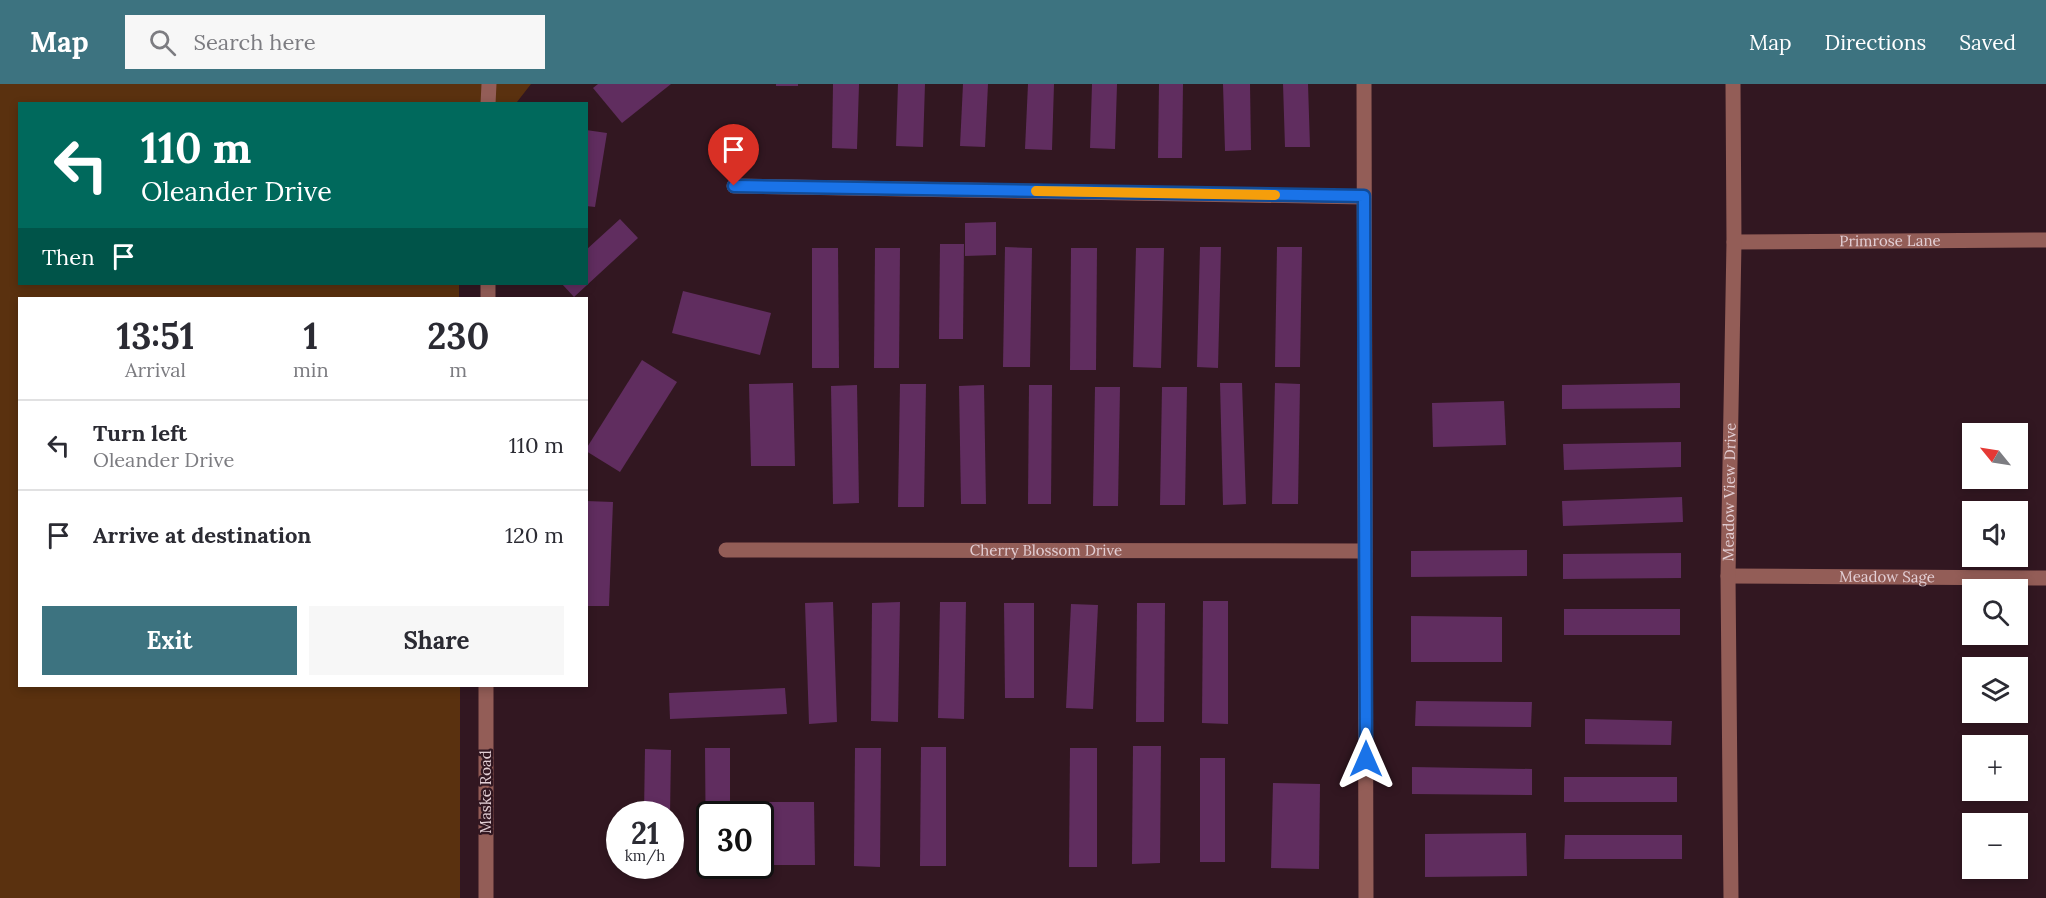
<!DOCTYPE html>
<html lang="en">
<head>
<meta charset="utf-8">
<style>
  :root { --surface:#fff; --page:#f7f7f7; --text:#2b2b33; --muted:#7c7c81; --line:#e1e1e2; --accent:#3d7380 }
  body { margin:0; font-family:Lora,serif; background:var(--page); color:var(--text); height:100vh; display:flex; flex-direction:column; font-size:22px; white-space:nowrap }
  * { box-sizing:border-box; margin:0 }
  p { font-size:20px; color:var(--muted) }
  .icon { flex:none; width:33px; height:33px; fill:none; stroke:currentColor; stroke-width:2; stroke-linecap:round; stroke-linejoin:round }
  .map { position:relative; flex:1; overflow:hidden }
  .drawer { position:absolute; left:18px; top:213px; width:570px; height:390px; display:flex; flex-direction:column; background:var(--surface); border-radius:0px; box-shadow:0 3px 9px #0003 }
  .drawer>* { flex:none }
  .hud { position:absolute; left:18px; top:18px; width:570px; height:183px; border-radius:0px; box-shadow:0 3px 9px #0003; background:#00695c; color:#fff; overflow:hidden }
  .needle { width:39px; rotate:300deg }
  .controls { position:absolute; left:1962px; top:339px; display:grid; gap:12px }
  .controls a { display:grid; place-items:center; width:66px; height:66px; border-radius:0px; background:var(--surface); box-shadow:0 3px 9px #0003; font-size:30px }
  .speed { position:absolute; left:606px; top:717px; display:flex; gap:12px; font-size:30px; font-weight:700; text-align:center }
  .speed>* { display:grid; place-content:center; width:78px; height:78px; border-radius:50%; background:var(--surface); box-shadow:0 3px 9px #0003; line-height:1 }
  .speed small { font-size:15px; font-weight:400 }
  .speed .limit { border:3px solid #111; border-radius:9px; background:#fff; color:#111 }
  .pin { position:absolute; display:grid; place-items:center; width:51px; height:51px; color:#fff; margin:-62px -26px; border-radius:50% 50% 50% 0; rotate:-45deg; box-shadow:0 0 6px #0007 }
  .pin .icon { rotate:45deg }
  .me { position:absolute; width:66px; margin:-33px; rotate:0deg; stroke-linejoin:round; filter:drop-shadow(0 0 4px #0008) }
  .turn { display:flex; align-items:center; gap:21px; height:126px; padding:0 24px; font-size:27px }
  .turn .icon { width:78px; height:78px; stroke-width:2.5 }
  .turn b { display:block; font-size:42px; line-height:51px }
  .then { display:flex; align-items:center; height:57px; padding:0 24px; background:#0003; gap:12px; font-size:22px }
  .eta { display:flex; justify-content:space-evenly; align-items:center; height:102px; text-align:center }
  .eta b { font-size:36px; font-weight:800; line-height:42px }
  .cta { display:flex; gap:12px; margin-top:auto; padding:12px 24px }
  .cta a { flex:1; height:69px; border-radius:0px; background:var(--accent); color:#fff; font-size:24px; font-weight:800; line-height:69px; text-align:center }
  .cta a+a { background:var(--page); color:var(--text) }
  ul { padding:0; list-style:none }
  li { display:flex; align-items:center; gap:18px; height:90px; padding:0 24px; border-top:2px solid var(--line) }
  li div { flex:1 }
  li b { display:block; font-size:22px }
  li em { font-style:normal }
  header { display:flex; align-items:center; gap:36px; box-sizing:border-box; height:84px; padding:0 30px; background:var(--accent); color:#fff }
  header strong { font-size:28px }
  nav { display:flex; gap:33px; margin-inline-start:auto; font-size:21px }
  .search { width:420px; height:54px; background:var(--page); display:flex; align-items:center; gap:15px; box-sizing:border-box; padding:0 21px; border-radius:0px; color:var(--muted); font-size:22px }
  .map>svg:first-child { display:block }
</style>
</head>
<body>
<header>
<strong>Map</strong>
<div class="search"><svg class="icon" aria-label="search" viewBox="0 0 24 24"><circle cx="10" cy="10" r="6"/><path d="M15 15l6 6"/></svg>Search here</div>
<nav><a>Map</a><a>Directions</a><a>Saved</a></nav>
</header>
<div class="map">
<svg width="2046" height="814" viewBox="0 0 2046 814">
  <rect width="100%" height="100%" fill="#321721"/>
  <polygon fill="#5a310f" points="0,0 531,0 517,18 512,20 20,20 20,200 459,200 459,214 20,214 20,602 460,602 460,814 0,814"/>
  <g fill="#602d5f">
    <polygon points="598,0 671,0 622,39 593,4"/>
    <rect x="776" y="0" width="22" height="2"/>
    <polygon points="833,0 859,0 857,65 832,64"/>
    <polygon points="898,0 925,0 923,63 896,62"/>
    <polygon points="963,0 988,0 985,63 960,62"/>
    <polygon points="1028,0 1054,0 1052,66 1025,65"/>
    <polygon points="1092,0 1117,0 1115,65 1090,64"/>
    <polygon points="1159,0 1183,0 1182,74 1158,74"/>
    <polygon points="1223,0 1250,0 1251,66 1225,67"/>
    <polygon points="1283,0 1308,0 1310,63 1285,63"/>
    <polygon points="586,46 607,49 595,123 586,122"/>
    <polygon points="620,135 638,154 574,213 562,200 586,200 586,166"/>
    <polygon points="996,138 996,171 965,172 965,139"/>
    <polygon points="940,160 964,160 963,255 939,255"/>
    <polygon points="1005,163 1032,164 1030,283 1003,283"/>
    <polygon points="1200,163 1221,163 1218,284 1197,283"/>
    <polygon points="1277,163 1302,163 1300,283 1275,283"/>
    <polygon points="812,164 838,164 839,284 812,284"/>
    <polygon points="875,164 900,164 899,284 874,284"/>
    <polygon points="1071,164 1097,164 1096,286 1070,286"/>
    <polygon points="1136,164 1164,164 1161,284 1133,283"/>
    <polygon points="683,207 771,229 760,271 672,249"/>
    <polygon points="642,276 677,298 620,388 586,367 586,365"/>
    <polygon points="793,299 795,382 751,382 749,300"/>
    <polygon points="1220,299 1242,299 1246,420 1223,421"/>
    <polygon points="1275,299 1300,300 1298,420 1272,420"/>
    <polygon points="1680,299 1680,324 1562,325 1562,301"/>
    <polygon points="900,300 926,300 924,423 898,423"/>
    <polygon points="857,301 859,419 833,420 831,302"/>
    <polygon points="984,301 986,420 961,420 959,302"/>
    <polygon points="1029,301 1052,301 1051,420 1028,420"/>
    <polygon points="1095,303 1120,303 1118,422 1093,422"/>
    <polygon points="1162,303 1187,303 1185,421 1160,421"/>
    <polygon points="1504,317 1506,361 1433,363 1432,319"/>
    <polygon points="1681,358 1681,383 1564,386 1563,360"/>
    <polygon points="1682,413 1683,438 1563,442 1562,417"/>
    <polygon points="586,417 613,418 609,522 586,522"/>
    <polygon points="1527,466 1527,492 1411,493 1411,467"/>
    <polygon points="1681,469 1681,494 1563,495 1563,470"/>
    <polygon points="1203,517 1228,517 1228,640 1202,639"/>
    <polygon points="833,518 837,638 809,640 805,519"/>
    <polygon points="900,518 898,638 871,637 872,519"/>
    <polygon points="940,518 966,518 964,635 938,634"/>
    <polygon points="1004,519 1034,519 1034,614 1005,614"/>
    <polygon points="1137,519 1165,519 1164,638 1136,638"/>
    <polygon points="1071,520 1098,521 1093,625 1066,624"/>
    <rect x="1564" y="525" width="116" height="26"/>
    <polygon points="1411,532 1502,533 1502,578 1411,578"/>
    <polygon points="785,604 787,630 670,635 669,609"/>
    <polygon points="1416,617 1532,618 1531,643 1415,642"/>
    <polygon points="1585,635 1672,637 1671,661 1585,660"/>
    <polygon points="1133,662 1161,662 1160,779 1132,780"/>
    <polygon points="921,663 946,663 946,782 920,782"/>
    <polygon points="705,664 730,664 730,730 710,730 710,782 730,782 730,785 706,785"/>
    <polygon points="855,664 881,664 880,783 854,782"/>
    <polygon points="1070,664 1097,664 1097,783 1069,783"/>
    <polygon points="645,665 671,666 670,730 644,730"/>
    <rect x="1200" y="674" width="25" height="104"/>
    <polygon points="1412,683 1532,685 1532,711 1412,710"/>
    <rect x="1564" y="693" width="113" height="25"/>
    <polygon points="1273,699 1320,700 1319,785 1271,784"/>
    <polygon points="769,718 814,718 815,781 770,781"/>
    <polygon points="1526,749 1527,792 1425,793 1425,750"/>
    <polygon points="1565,751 1682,751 1682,775 1564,775"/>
    <rect x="643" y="782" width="26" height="2"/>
  </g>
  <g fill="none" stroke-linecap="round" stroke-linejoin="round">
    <g stroke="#935d57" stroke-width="15">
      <polyline points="1364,0 1366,814"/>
      <polyline points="488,20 489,0"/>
      <polyline points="734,102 1364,113"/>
      <path id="s1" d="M1734,158L2046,156"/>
      <polyline points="488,214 488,200"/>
      <path id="s2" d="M726,466L1365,467"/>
      <path id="s3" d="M1728,492L2046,494"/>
      <polyline points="486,814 486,602"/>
      <path id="s4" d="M1731,814L1728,492L1734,158L1733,0"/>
    </g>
  </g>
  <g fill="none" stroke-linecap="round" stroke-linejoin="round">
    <defs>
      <polyline id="route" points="734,102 1364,112 1366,675"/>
    </defs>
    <use href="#route" stroke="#114b97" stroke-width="15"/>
    <use href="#route" stroke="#1a73e8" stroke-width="10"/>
    <polyline stroke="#f59e0b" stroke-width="10" points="1036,107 1275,111"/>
  </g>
  <g text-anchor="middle" stroke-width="4.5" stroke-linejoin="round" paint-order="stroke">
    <g font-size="15" fill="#e3cfd5" stroke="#321721">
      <text dy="5" stroke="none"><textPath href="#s1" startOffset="156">Primrose Lane</textPath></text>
      <text dy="5" stroke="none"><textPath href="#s4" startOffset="406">Meadow View Drive</textPath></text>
      <text dy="5" stroke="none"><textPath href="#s2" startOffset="320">Cherry Blossom Drive</textPath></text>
      <text dy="5" stroke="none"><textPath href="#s3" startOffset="159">Meadow Sage</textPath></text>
      <text transform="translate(486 708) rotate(-90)" y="5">Maske Road</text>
    </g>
  </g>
</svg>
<div class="controls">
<a><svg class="needle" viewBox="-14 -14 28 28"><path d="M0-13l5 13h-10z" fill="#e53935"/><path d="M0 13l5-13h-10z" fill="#7c7c81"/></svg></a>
<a><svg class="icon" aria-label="sound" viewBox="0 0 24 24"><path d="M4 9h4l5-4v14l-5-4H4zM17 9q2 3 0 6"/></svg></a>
<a><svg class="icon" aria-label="search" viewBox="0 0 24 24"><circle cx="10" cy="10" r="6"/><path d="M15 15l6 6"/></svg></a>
<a><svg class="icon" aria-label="layers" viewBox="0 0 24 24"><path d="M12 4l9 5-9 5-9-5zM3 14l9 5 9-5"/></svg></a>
<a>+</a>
<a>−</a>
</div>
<div class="speed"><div>21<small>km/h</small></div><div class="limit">30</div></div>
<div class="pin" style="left:734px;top:102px;background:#d93025"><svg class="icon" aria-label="arrive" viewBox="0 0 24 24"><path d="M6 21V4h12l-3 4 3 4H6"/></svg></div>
<svg class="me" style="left:1366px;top:675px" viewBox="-20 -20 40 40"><path d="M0-17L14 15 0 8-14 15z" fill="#1a73e8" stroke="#fff" stroke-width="4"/></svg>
<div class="hud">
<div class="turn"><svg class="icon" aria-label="left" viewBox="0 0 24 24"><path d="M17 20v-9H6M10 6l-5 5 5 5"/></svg><div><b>110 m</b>Oleander Drive</div></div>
<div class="then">Then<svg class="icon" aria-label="arrive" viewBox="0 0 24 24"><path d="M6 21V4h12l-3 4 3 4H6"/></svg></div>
</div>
<section class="drawer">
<div class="eta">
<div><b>13:51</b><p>Arrival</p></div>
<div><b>1</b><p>min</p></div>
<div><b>230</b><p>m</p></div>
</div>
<ul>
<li><svg class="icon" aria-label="left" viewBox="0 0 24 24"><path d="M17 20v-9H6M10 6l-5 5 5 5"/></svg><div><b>Turn left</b><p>Oleander Drive</p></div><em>110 m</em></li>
<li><svg class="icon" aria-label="arrive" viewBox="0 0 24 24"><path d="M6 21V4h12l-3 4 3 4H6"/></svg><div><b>Arrive at destination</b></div><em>120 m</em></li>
</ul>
<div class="cta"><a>Exit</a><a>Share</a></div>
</section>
</div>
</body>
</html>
